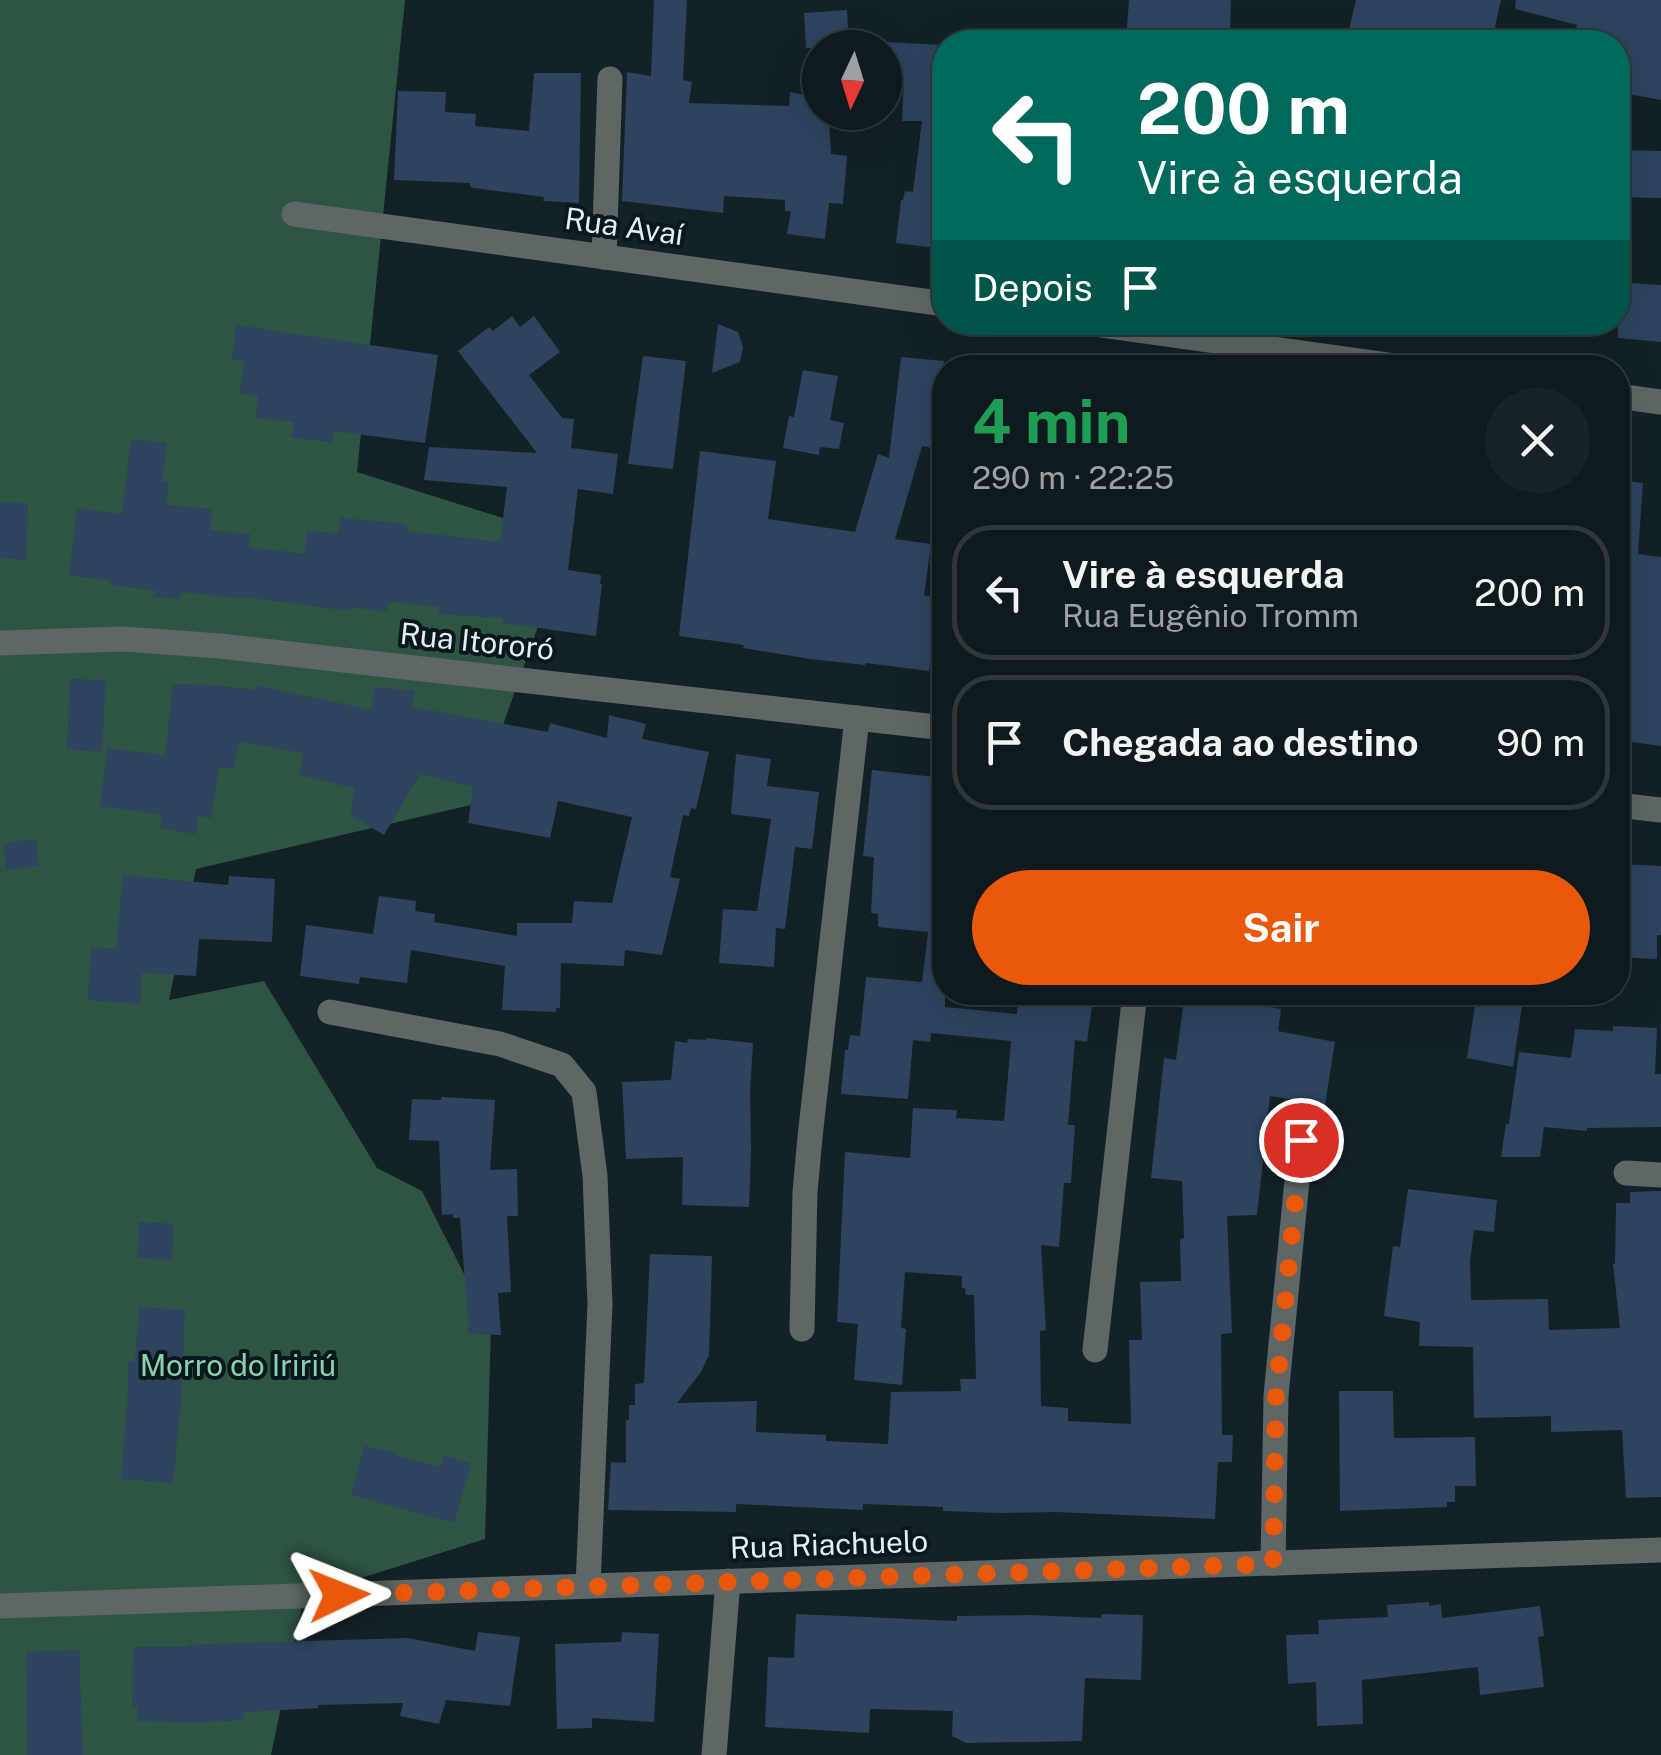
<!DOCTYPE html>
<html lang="pt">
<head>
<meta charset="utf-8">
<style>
  :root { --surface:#0e1a1d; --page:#172326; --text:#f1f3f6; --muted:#9ba1a4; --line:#2e383b; --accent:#ea580c }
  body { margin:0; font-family:"Public Sans",sans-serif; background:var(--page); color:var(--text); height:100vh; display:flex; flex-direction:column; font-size:38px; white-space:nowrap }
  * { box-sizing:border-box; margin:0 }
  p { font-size:32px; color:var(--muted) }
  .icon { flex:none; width:55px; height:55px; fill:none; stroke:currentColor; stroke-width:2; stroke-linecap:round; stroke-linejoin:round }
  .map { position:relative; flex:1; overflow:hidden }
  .details { position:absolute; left:932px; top:355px; width:698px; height:650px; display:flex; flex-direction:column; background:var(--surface); border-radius:40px; box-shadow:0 10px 40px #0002,0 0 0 2px var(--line) }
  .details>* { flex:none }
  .hud { position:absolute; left:932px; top:30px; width:698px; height:305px; border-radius:40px; box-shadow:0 10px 40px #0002,0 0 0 2px var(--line); background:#00695c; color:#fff; overflow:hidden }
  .needle { width:65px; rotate:184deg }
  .controls { position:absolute; left:802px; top:30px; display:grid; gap:20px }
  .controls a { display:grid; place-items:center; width:100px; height:100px; border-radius:50%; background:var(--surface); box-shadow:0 10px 40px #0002,0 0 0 2px var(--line); font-size:50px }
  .pin { position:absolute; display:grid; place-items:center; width:85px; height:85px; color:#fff; margin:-42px; border:5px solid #fff; border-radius:50%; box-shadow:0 2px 10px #0007 }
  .me { position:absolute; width:110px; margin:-55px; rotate:88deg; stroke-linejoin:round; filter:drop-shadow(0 0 8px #0008) }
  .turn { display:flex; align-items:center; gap:35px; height:210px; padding:0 40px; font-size:45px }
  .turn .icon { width:130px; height:130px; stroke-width:2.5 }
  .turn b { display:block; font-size:70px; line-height:85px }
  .then { display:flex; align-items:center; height:95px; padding:0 40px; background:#0003; gap:20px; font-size:38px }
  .round { display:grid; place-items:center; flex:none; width:105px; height:105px; border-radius:52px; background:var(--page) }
  .overview { display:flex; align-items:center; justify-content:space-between; height:170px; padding:0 40px }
  h1 { font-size:60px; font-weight:700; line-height:75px; color:#1e9e55 }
  .button { display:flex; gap:20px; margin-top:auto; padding:20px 40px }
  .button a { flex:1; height:115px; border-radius:60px; background:var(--accent); color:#fff; font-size:40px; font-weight:700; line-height:115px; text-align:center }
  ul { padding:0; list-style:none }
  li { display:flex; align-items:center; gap:30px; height:135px; margin:0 20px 15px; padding:0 20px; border:5px solid var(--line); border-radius:40px }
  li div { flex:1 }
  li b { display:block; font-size:38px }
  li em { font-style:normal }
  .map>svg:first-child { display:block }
</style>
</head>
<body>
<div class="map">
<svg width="1661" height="1755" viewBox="0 0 1661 1755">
  <rect width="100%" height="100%" fill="#132227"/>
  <polygon fill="#2e5442" points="0,0 405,0 357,472 569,539 475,804 196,869 169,1000 264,981 377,1168 422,1191 491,1327 485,1539 304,1596 271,1755 0,1755"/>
  <g fill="#2d435e">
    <polygon points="654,0 687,0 683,80 692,82 689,103 789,106 790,92 820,98 820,112 826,112 826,123 829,123 831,154 847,156 843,204 829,203 825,239 787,234 791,211 785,211 785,200 724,196 723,213 622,201 627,72 651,76"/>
    <polygon points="1129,0 1231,0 1230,30 1223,30 1223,42 1126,42"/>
    <polygon points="1356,0 1501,0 1493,36 1477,31 1474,42 1346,42"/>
    <polygon points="1516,0 1661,0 1661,100 1618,92 1618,42 1573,42 1577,25 1515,9"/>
    <polygon points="847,10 849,48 806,48 804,13"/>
    <polygon points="885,42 943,45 942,70 945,70 945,176 936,248 896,243 901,200 903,200 905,191 913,192 922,121 902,121 904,76 885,75"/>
    <polygon points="534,73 581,73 579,203 543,201 544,197 474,188 470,187 470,183 394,180 398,91 446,92 445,112 476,114 475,126 529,131"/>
    <polygon points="1618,150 1661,151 1661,198 1618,197"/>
    <polygon points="1618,282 1661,285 1661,342 1618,338"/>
    <polygon points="512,316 520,327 534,316 560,352 529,375 562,418 574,419 571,448 618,454 613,494 578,489 568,570 601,575 600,584 602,584 596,636 502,623 502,618 438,614 439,607 388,602 387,612 351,607 350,611 244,597 244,599 181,592 180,599 155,597 157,591 110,585 111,581 69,575 77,508 122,514 131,439 167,443 162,482 169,482 166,505 212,509 210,530 250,534 249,547 305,554 307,531 338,533 341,518 407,524 406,531 500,542 507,487 424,480 429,447 537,453 458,351 489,327 493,331"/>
    <polygon points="718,324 738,332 743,347 740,362 712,373"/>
    <polygon points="236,325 438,355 425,443 334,431 332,442 291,438 294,422 256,418 258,396 240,394 244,361 232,360"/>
    <polygon points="643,356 686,361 673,469 628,464"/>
    <polygon points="901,357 944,361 932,448 922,446 895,539 931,544 924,596 936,597 935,609 937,609 929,671 866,663 865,665 810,659 743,648 744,645 679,636 700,451 776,461 768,519 855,532 878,454 889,458"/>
    <polygon points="803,370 838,376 830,420 844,423 839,449 820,447 819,455 783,448 789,416 794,417"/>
    <polygon points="1618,480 1643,483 1638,554 1661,557 1661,746 1618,740"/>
    <polygon points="0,502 28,503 26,560 0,558"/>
    <polygon points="70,679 106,680 102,752 67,749"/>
    <polygon points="173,684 213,685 255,690 255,685 371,710 375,687 415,691 412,707 548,732 550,723 607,738 609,715 646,724 642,739 709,752 696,809 691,808 689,816 683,815 670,877 680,879 662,955 625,950 624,966 561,963 560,1008 556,1008 556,1012 502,1010 505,966 411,950 407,983 360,977 359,984 300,976 306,925 373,934 379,896 416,901 415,911 435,914 434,922 517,936 517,923 572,923 574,901 612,903 632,817 558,801 550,838 468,823 473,787 420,774 384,835 350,815 355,788 299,775 303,753 239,742 234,769 219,767 211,818 198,816 196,834 160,828 162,815 100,806 107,748 165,755"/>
    <polygon points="736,754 771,759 767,786 819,792 812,849 795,847 785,929 776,928 774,967 719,963 723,909 757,911 771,819 731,814"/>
    <polygon points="872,770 935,777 934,782 945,783 945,1007 1017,1014 1019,992 1094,992 1087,1042 1075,1040 1068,1125 1075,1125 1071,1183 1064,1183 1059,1247 1041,1245 1046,1330 1040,1331 1041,1406 1068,1408 1068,1421 1131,1424 1129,1340 1142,1340 1140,1282 1181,1281 1180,1239 1184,1238 1182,1181 1151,1178 1164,1058 1176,1060 1185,992 1260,992 1258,1005 1281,1009 1278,1031 1335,1042 1325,1105 1270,1096 1257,1215 1227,1216 1232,1333 1221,1334 1222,1435 1233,1435 1232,1462 1218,1462 1215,1519 1056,1512 1000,1513 943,1511 943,1507 863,1504 863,1510 736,1504 736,1512 608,1510 611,1462 626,1463 626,1420 629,1420 629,1405 635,1405 635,1384 644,1383 650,1254 712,1256 709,1355 701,1372 677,1403 757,1401 756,1432 826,1435 826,1441 888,1444 891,1392 961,1391 960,1379 976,1379 974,1295 966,1295 965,1288 962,1288 962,1276 905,1272 901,1328 906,1329 902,1385 854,1380 858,1324 837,1322 845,1152 910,1158 913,1108 957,1110 956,1118 1004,1121 1011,1041 931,1033 930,1042 913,1040 908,1099 841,1094 845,1050 848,1050 850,1035 860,1036 866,977 922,982 928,932 878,927 878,914 871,913 874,857 863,856"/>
    <polygon points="36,839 39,866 6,870 3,843"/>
    <polygon points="1618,864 1661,866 1661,935 1657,935 1657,959 1618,957"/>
    <polygon points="123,875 228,885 229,876 275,879 272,942 199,939 196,976 142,973 140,1004 88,1000 91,947 116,949"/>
    <polygon points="1477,992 1524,992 1513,1067 1467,1058"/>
    <polygon points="1613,1026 1657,1028 1655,1074 1661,1074 1661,1127 1587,1128 1587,1131 1544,1127 1540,1157 1501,1157 1506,1124 1509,1124 1519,1052 1571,1058 1575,1029 1613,1031"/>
    <polygon points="706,1038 753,1043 750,1090 751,1151 749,1207 682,1205 683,1157 626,1159 622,1082 671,1080 675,1041 687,1043 688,1039 706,1040"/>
    <polygon points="441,1097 495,1100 490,1170 517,1169 518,1216 507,1216 511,1292 498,1293 501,1335 469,1334 460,1218 453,1218 453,1214 442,1215 439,1141 409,1140 412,1099 441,1100"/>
    <polygon points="1408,1189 1497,1200 1494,1232 1474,1230 1470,1261 1471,1300 1548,1299 1549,1330 1620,1328 1613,1264 1615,1264 1616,1203 1630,1203 1630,1192 1661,1191 1661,1497 1626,1498 1622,1430 1551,1432 1551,1416 1474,1418 1473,1347 1419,1346 1420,1322 1384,1316 1393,1246 1400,1247"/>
    <polygon points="139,1222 174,1224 172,1260 137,1258"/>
    <polygon points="139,1307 185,1310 181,1401 173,1483 121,1479 128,1387 128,1361 135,1361"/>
    <polygon points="1339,1391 1393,1391 1394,1438 1475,1437 1476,1486 1455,1486 1455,1502 1447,1502 1447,1507 1340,1511"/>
    <polygon points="364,1446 395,1452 395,1455 440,1467 444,1455 471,1464 454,1523 351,1495"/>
    <polygon points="1429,1602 1429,1606 1441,1604 1442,1618 1540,1606 1544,1636 1538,1637 1544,1687 1480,1695 1478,1667 1362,1680 1363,1724 1317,1726 1316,1682 1288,1684 1286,1635 1319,1634 1318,1620 1388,1617 1387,1605"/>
    <polygon points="796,1614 957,1621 957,1616 1030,1615 1101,1618 1102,1614 1143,1615 1141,1680 1085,1678 1082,1741 966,1743 952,1736 953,1711 870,1709 869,1733 765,1727 768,1657 794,1658"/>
    <polygon points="478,1632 520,1637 510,1706 446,1700 439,1724 400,1716 403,1703 318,1705 318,1708 243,1712 244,1720 193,1723 137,1721 137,1707 132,1707 133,1647 189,1647 189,1645 239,1643 408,1638 475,1651"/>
    <polygon points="622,1632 659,1634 654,1722 592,1718 592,1728 557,1729 555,1644 621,1642"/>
    <polygon points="79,1650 83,1755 27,1755 26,1652"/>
  </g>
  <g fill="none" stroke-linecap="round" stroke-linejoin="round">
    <g stroke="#5e6666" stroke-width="25">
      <polyline points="294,214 945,304"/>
      <polyline points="604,257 610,79"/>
      <polyline points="1081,322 1409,368"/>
      <polyline points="1618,396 1661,402"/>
      <polyline points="0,643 123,639 220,646 945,728"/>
      <polyline points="1618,805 1661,810"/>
      <polyline points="330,1012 500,1044 562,1065 584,1092 595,1176 600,1304 588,1586"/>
      <polyline points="1626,1173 1661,1175"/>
      <polyline points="802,1329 805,1192 810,1137 857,718"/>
      <polyline points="1095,1350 1135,992"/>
      <polyline points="1273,1563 1276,1396 1301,1139"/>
      <polyline points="0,1606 1661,1550"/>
      <polyline points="714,1755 728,1581"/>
    </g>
  </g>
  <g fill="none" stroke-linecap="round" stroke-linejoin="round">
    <polyline stroke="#ea580c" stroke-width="18" stroke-dasharray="0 32.4" points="339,1595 1273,1564 1276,1396 1301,1140"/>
  </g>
  <g text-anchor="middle" stroke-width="8" stroke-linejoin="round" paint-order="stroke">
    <g font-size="30" fill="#e4edf1" stroke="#0a181e">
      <text transform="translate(624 227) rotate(8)" y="10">Rua Avaí</text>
      <text transform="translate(477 642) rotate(6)" y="10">Rua Itororó</text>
      <text transform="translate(829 1545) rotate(-2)" y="10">Rua Riachuelo</text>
    </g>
    <g font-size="30" fill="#8dd0af" stroke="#0a181e">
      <text x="238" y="1376">Morro do Iririú</text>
    </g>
  </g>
</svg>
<div class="controls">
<a><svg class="needle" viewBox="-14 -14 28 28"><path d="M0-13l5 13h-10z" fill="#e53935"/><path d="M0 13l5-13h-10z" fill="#9ba1a4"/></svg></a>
</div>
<div class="pin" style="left:1301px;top:1140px;background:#d93025"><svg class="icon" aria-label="arrive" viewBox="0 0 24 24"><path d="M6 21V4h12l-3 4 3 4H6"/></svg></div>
<svg class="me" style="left:339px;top:1595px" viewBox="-20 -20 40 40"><path d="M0-17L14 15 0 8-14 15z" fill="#ea580c" stroke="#fff" stroke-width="4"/></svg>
<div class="hud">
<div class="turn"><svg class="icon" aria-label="left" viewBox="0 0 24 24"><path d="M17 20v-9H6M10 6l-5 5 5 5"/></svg><div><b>200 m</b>Vire à esquerda</div></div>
<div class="then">Depois<svg class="icon" aria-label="arrive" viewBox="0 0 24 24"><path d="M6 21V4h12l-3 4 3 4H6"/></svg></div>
</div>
<section class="details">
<div class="overview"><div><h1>4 min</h1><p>290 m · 22:25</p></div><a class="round"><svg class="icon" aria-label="close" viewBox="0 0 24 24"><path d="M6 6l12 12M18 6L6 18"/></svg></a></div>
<ul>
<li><svg class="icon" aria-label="left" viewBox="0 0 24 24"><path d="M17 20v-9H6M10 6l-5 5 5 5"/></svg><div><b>Vire à esquerda</b><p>Rua Eugênio Tromm</p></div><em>200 m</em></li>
<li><svg class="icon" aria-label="arrive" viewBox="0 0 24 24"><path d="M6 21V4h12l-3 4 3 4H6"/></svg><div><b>Chegada ao destino</b></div><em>90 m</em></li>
</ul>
<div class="button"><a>Sair</a></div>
</section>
</div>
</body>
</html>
